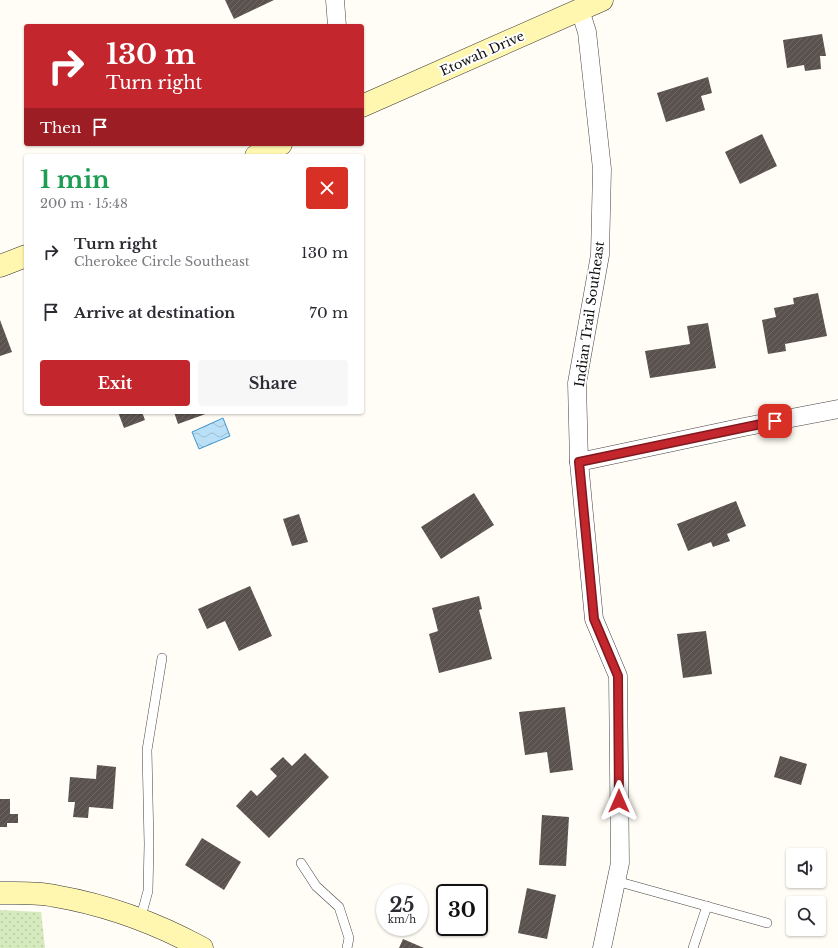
<!DOCTYPE html>
<html lang="en">
<head>
<meta charset="utf-8">
<style>
  :root { --surface:#fff; --page:#f7f7f7; --text:#2b2b33; --muted:#7c7c81; --accent:#c4262e }
  body { margin:0; font-family:"Libre Baskerville",serif; background:var(--page); color:var(--text); height:100vh; display:flex; flex-direction:column; font-size:15px; white-space:nowrap }
  * { box-sizing:border-box; margin:0 }
  p { font-size:13px; color:var(--muted) }
  .icon { flex:none; width:22px; height:22px; fill:none; stroke:currentColor; stroke-width:2; stroke-linecap:round; stroke-linejoin:round }
  .map { position:relative; flex:1; overflow:hidden }
  .sheet { position:absolute; left:24px; top:154px; width:340px; height:260px; display:flex; flex-direction:column; background:var(--surface); border-radius:4px; box-shadow:0 1px 3px #0004 }
  .sheet>* { flex:none }
  .hud { position:absolute; left:24px; top:24px; width:340px; height:122px; border-radius:4px; box-shadow:0 1px 3px #0004; background:#c4262e; color:#fff; overflow:hidden }
  .controls { position:absolute; left:786px; top:848px; display:grid; gap:8px }
  .controls a { display:grid; place-items:center; width:40px; height:40px; border-radius:4px; background:var(--surface); box-shadow:0 1px 3px #0004; font-size:20px }
  .speed { position:absolute; left:376px; top:884px; display:flex; gap:8px; font-size:20px; font-weight:700; text-align:center }
  .speed>* { display:grid; place-content:center; width:52px; height:52px; border-radius:50%; background:var(--surface); box-shadow:0 1px 3px #0004; line-height:1 }
  .speed small { font-size:10px; font-weight:400 }
  .speed .limit { border:2px solid #111; border-radius:6px; background:#fff; color:#111 }
  .pin { position:absolute; display:grid; place-items:center; width:34px; height:34px; color:#fff; margin:-17px; border-radius:8px; box-shadow:0 2px 6px #0006 }
  .me { position:absolute; width:44px; margin:-22px; rotate:0deg; stroke-linejoin:round; filter:drop-shadow(0 0 3px #0008) }
  .turn { display:flex; align-items:center; gap:14px; height:84px; padding:0 16px; font-size:18px }
  .turn .icon { width:52px; height:52px; stroke-width:2.5 }
  .turn b { display:block; font-size:28px; line-height:34px }
  .then { display:flex; align-items:center; height:38px; padding:0 16px; background:#0003; gap:8px; font-size:15px }
  .round { display:grid; place-items:center; flex:none; width:42px; height:42px; border-radius:4px; background:var(--page) }
  .summary { display:flex; align-items:center; justify-content:space-between; height:68px; padding:0 16px }
  h1 { font-size:24px; font-weight:800; line-height:30px; color:#1e9e55 }
  .button { display:flex; gap:8px; margin-top:auto; padding:8px 16px }
  .button a { flex:1; height:46px; border-radius:4px; background:var(--accent); color:#fff; font-size:16px; font-weight:800; line-height:46px; text-align:center }
  .button a+a { background:var(--page); color:var(--text) }
  ul { padding:0; list-style:none }
  li { display:flex; align-items:center; gap:12px; height:60px; padding:0 16px }
  li div { flex:1 }
  li b { display:block; font-size:15px }
  li em { font-style:normal }
  .map>svg:first-child { display:block }
</style>
</head>
<body>
<div class="map">
<svg width="838" height="948" viewBox="0 0 838 948">
  <defs>
    <pattern id="park-dots" width="8" height="8" patternUnits="userSpaceOnUse"><rect width="8" height="8" fill="#d5ebbd"/><path d="M2 2h.1M6 6h.1" fill="none" stroke="#b6c8a1" stroke-width="1.8" stroke-linecap="round"/></pattern>
    <pattern id="water-waves" width="16" height="10" patternUnits="userSpaceOnUse"><rect width="16" height="10" fill="#b9e0f7"/><path d="M0 5q4-4 8 0t8 0" fill="none" stroke="#9ebfd3"/></pattern>
    <pattern id="building-hatch" width="6" height="6" patternUnits="userSpaceOnUse"><rect width="6" height="6" fill="#5a524d"/><path d="M-1 1l2-2M0 6l6-6M5 7l2-2" fill="none" stroke="#6d6662"/></pattern>
  </defs>
  <rect width="100%" height="100%" fill="#fffdf5"/>
  <polygon fill="url(#park-dots)" points="0,910 41,912 45,948 0,948"/>
  <polygon fill="url(#water-waves)" stroke="#3f96cf" points="223,418 230,436 199,449 192,432"/>
  <g fill="url(#building-hatch)">
    <polygon points="225,0 274,0 234,19"/>
    <polygon points="822,34 826,56 820,56 821,69 805,71 804,65 787,68 783,40"/>
    <polygon points="708,77 712,93 701,96 705,110 666,122 657,93"/>
    <polygon points="762,134 777,166 740,184 725,152"/>
    <polygon points="818,293 827,336 785,344 786,351 768,354 762,320 776,317 774,308 794,304 793,298"/>
    <polygon points="0,320 12,352 0,356"/>
    <polygon points="708,323 716,368 650,378 645,351 690,344 687,326"/>
    <polygon points="118,412 142,412 145,420 124,428"/>
    <polygon points="174,412 211,412 178,424"/>
    <polygon points="474,493 494,525 441,559 421,527"/>
    <polygon points="736,501 746,526 727,534 730,541 713,547 711,542 688,551 677,524"/>
    <polygon points="299,514 308,542 292,546 283,519"/>
    <polygon points="250,586 272,636 239,651 225,621 207,629 198,609"/>
    <polygon points="479,596 482,609 479,610 492,659 439,673 429,634 438,631 432,608"/>
    <polygon points="706,631 712,674 683,678 677,634"/>
    <polygon points="565,707 573,770 550,773 547,752 525,755 519,712"/>
    <polygon points="305,753 329,777 269,838 236,806 251,790 257,796 277,776 270,769 283,757 292,766"/>
    <polygon points="780,756 807,764 801,785 774,777"/>
    <polygon points="97,765 116,767 113,809 89,807 88,818 73,817 75,802 68,802 70,777 96,779"/>
    <polygon points="0,799 10,799 10,814 18,814 18,823 7,823 7,827 0,827"/>
    <polygon points="542,815 569,817 566,866 539,865"/>
    <polygon points="202,838 241,862 224,890 185,865"/>
    <polygon points="527,888 556,895 547,939 518,933"/>
    <polygon points="403,939 424,948 399,948"/>
  </g>
  <g fill="none" stroke-linecap="round" stroke-linejoin="round">
    <defs>
      <g id="lane">
        <polyline points="301,863 316,886 339,907 349,938 347,948"/>
        <polyline points="616,881 767,923"/>
        <polyline points="140,920 148,891 149,844 147,750 162,658"/>
        <polyline points="693,948 707,906"/>
      </g>
      <g id="street">
        <polyline points="335,0 337,26"/>
        <polyline points="580,10 587,32 602,169 600,255 577,383 579,462 594,619 618,676 620,863 602,948"/>
        <polyline points="579,462 744,427 838,409"/>
      </g>
      <g id="secondary">
        <polyline points="362,106 602,0"/>
        <polyline points="256,156 281,144"/>
        <polyline points="0,266 26,256"/>
        <path d="M0,893C18,893 38,892 55,896C107,905 156,923 202,948"/>
      </g>
    </defs>
    <use href="#lane" stroke="#444" stroke-width="10"/>
    <use href="#street" stroke="#444" stroke-width="19"/>
    <use href="#secondary" stroke="#333" stroke-width="23"/>
    <use href="#lane" stroke="#fff" stroke-width="9"/>
    <use href="#street" stroke="#fff" stroke-width="18"/>
    <use href="#secondary" stroke="#fff6b0" stroke-width="22"/>
  </g>
  <g fill="none" stroke-linecap="round" stroke-linejoin="round">
    <defs>
      <polyline id="route" points="619,801 618,676 594,619 579,462 775,421"/>
    </defs>
    <use href="#route" stroke="#7f191e" stroke-width="10"/>
    <use href="#route" stroke="#c4262e" stroke-width="7"/>
  </g>
  <g text-anchor="middle" stroke-width="4" stroke-linejoin="round" paint-order="stroke">
    <g font-size="13" fill="#111" stroke="#fff">
      <text transform="translate(482 53) rotate(-24)" y="5">Etowah Drive</text>
      <text transform="translate(589 314) rotate(-82)" y="5">Indian Trail Southeast</text>
    </g>
  </g>
</svg>
<div class="controls">
<a><svg class="icon" aria-label="sound" viewBox="0 0 24 24"><path d="M4 9h4l5-4v14l-5-4H4zM17 9q2 3 0 6"/></svg></a>
<a><svg class="icon" aria-label="search" viewBox="0 0 24 24"><circle cx="10" cy="10" r="6"/><path d="M15 15l6 6"/></svg></a>
</div>
<div class="speed"><div>25<small>km/h</small></div><div class="limit">30</div></div>
<div class="pin" style="left:775px;top:421px;background:#d93025"><svg class="icon" aria-label="arrive" viewBox="0 0 24 24"><path d="M6 21V4h12l-3 4 3 4H6"/></svg></div>
<svg class="me" style="left:619px;top:801px" viewBox="-20 -20 40 40"><path d="M0-17L14 15 0 8-14 15z" fill="#c4262e" stroke="#fff" stroke-width="4"/></svg>
<div class="hud">
<div class="turn"><svg class="icon" aria-label="right" viewBox="0 0 24 24"><path d="M7 20v-9h11M14 6l5 5-5 5"/></svg><div><b>130 m</b>Turn right</div></div>
<div class="then">Then<svg class="icon" aria-label="arrive" viewBox="0 0 24 24"><path d="M6 21V4h12l-3 4 3 4H6"/></svg></div>
</div>
<section class="sheet">
<div class="summary"><div><h1>1 min</h1><p>200 m · 15:48</p></div><a class="round" style="background:#d93025;color:#fff"><svg class="icon" aria-label="close" viewBox="0 0 24 24"><path d="M6 6l12 12M18 6L6 18"/></svg></a></div>
<ul>
<li><svg class="icon" aria-label="right" viewBox="0 0 24 24"><path d="M7 20v-9h11M14 6l5 5-5 5"/></svg><div><b>Turn right</b><p>Cherokee Circle Southeast</p></div><em>130 m</em></li>
<li><svg class="icon" aria-label="arrive" viewBox="0 0 24 24"><path d="M6 21V4h12l-3 4 3 4H6"/></svg><div><b>Arrive at destination</b></div><em>70 m</em></li>
</ul>
<div class="button"><a>Exit</a><a>Share</a></div>
</section>
</div>
</body>
</html>
